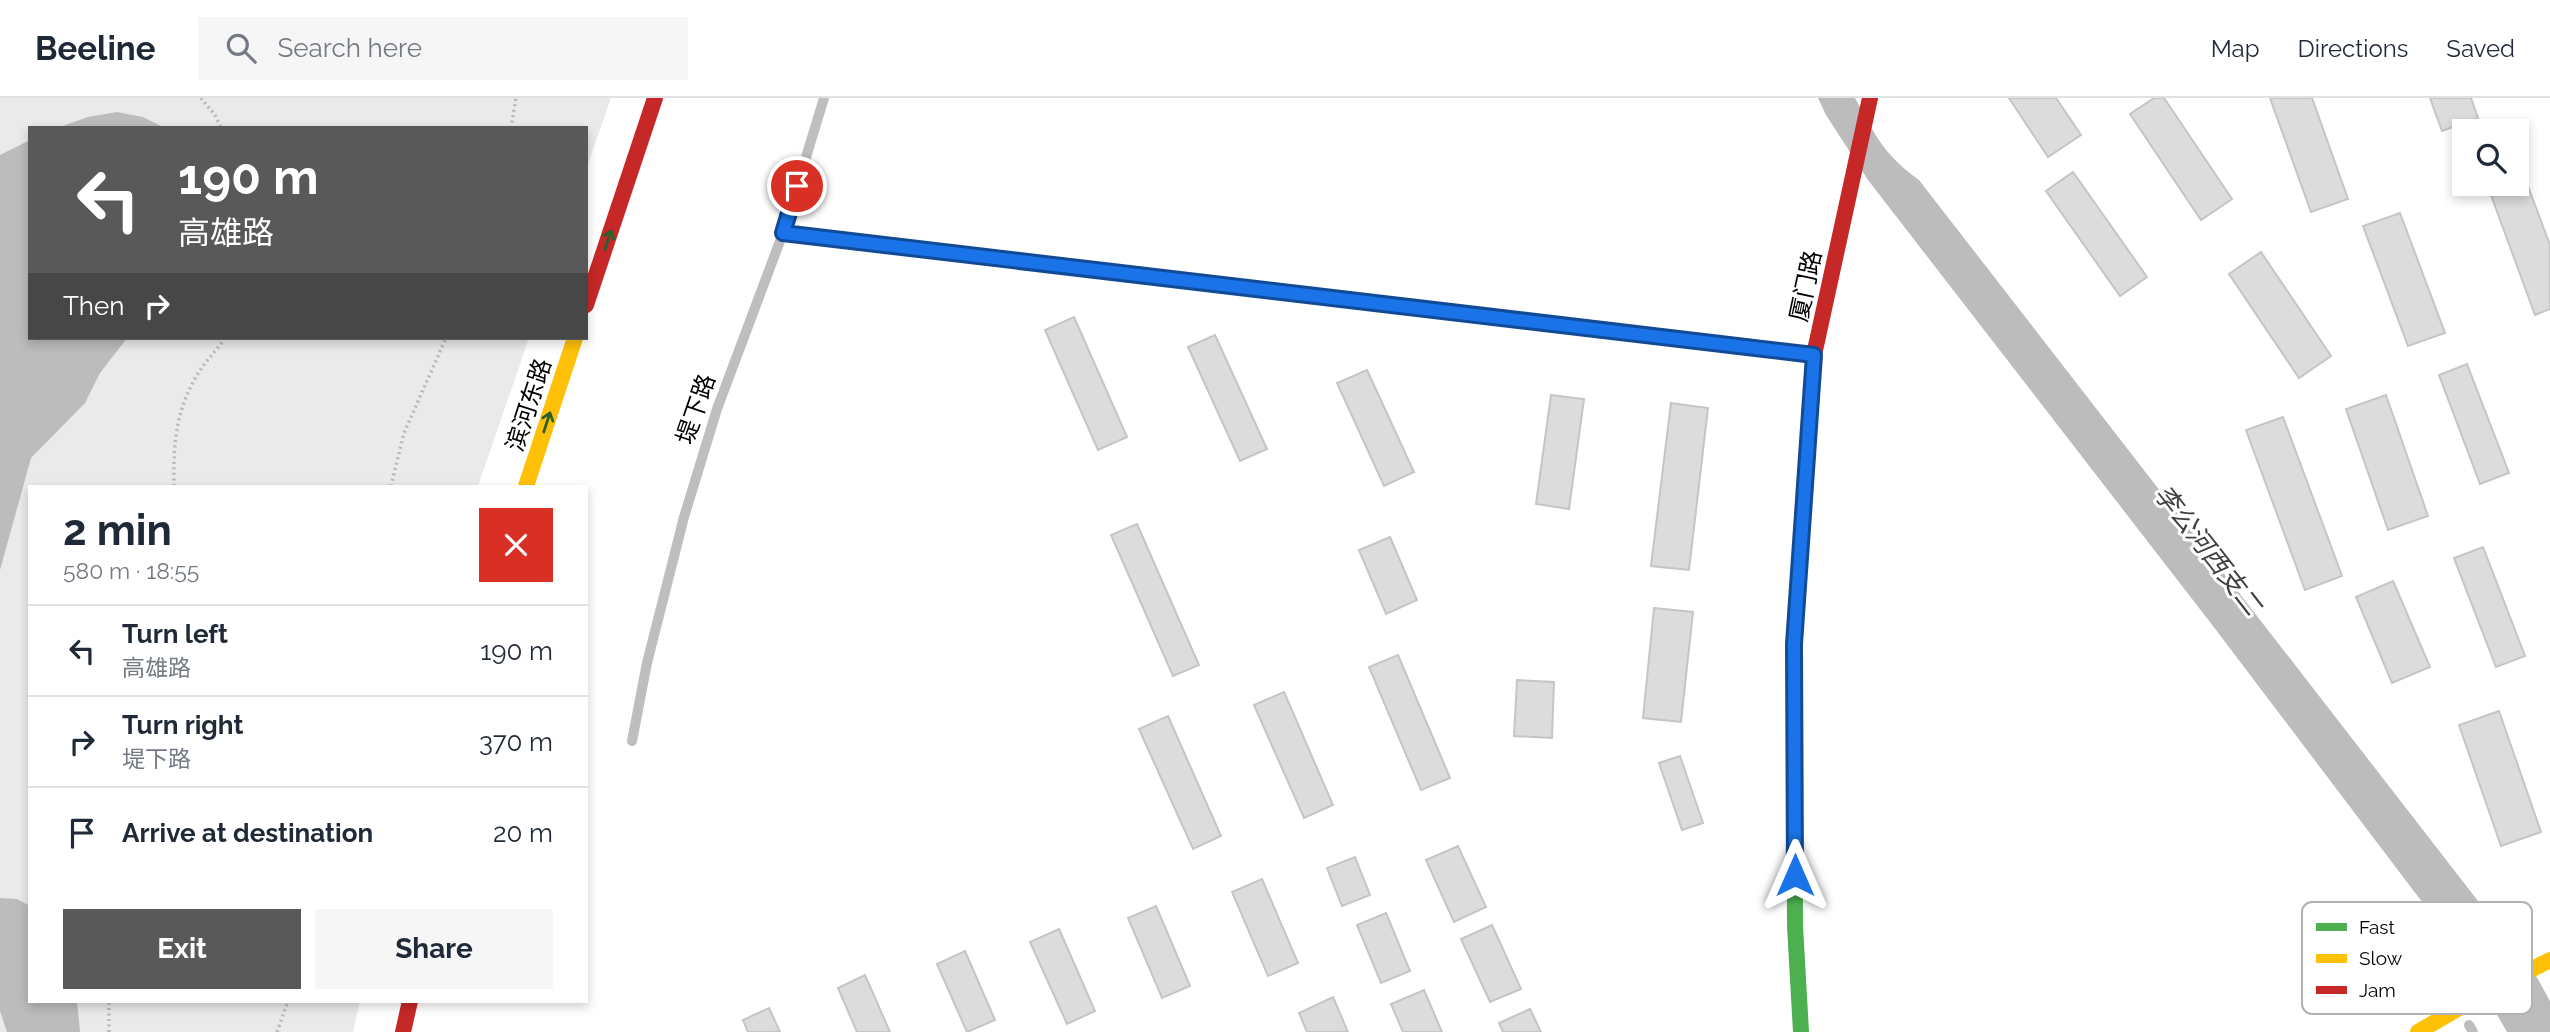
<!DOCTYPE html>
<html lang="en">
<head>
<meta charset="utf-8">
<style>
  :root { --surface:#fff; --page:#f6f6f7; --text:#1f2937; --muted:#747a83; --line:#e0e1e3; --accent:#595959 }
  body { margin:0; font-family:Raleway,"Noto Sans SC",sans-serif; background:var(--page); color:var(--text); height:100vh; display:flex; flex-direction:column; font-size:26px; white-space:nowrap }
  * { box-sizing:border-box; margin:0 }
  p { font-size:23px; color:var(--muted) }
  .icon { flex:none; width:38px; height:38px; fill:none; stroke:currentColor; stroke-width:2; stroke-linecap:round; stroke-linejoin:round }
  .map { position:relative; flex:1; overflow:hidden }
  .drawer { position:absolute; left:28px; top:387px; width:560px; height:518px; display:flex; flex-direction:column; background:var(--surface); border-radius:0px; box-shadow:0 4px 10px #0003 }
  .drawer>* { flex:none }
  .guide { position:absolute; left:28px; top:28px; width:560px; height:214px; border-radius:0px; box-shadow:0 4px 10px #0003; background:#595959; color:#fff; overflow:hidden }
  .buttons { position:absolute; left:2452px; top:21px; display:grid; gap:14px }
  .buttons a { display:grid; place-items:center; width:77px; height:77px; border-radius:0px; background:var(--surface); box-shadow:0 4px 10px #0003; font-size:35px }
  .pin { position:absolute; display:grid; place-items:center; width:60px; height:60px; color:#fff; margin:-30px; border:4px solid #fff; border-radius:50%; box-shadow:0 2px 7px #0007 }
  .me { position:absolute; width:77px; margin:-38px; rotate:0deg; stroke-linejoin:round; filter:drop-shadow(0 0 5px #0008) }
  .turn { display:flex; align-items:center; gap:24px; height:147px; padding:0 35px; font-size:32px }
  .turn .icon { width:91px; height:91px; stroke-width:2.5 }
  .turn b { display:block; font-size:49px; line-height:60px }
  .then { display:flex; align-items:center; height:66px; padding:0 35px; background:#0003; gap:14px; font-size:26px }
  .round { display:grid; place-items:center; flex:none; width:74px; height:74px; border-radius:0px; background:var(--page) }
  .summary { display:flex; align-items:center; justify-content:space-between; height:119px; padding:0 35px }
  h1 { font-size:42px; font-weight:700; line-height:52px }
  .button { display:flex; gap:14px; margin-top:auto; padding:14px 35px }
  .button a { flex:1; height:80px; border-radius:0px; background:var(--accent); color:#fff; font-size:28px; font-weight:700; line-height:80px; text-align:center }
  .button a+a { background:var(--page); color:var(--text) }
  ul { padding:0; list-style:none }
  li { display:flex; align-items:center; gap:21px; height:91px; padding:0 35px; border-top:2px solid var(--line) }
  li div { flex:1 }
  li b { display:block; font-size:26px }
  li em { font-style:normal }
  header { display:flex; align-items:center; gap:42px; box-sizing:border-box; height:98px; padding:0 35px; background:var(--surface); border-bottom:2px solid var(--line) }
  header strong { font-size:33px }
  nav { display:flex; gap:38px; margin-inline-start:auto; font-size:24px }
  .search { width:490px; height:63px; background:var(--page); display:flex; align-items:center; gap:18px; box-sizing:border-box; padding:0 24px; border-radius:0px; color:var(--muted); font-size:26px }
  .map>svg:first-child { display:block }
</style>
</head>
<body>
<header>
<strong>Beeline</strong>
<div class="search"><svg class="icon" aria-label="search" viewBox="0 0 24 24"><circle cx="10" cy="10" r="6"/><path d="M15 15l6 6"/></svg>Search here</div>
<nav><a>Map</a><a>Directions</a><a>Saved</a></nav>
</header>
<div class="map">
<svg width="2550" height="934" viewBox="0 0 2550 934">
  <rect width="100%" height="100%" fill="#fff"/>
  <polygon fill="#eaeaea" points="0,0 611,0 586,72 586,30 30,30 30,240 529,240 478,388 30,388 30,903 360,903 353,934 0,934"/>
  <g fill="#bcbcbc">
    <path d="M1818,0H1855C1875,37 1884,57 1919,82L2485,812L2519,847L2550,903V934H2507L2471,872L2441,829L2213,528L1868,82L1826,17Z"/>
    <polygon points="117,14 143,19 165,30 57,30 88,19"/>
    <polygon points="30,42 30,240 127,240 100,275 85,305 31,360 0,472 0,57"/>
    <polygon points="0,800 17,801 30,808 30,903 77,903 80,934 7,934 0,913"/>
  </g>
  <g fill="#dcdcdc" stroke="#c5c5c5" stroke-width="2">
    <polygon points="2009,0 2056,0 2081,37 2048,59"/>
    <polygon points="2154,0 2164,0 2232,101 2201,122 2130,16"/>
    <polygon points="2270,0 2312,0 2348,101 2311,114"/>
    <polygon points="2430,0 2471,0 2478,20 2442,33"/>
    <polygon points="2073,74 2147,179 2120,198 2046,93"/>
    <polygon points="2526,83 2550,147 2550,211 2535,217 2491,97"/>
    <polygon points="2400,115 2445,235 2408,248 2363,128"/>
    <polygon points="2261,154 2331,258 2299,280 2229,176"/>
    <polygon points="1074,219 1127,339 1098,352 1045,232"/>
    <polygon points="1215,237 1267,351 1240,363 1188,249"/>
    <polygon points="2467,266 2509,375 2480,386 2439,277"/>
    <polygon points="1367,272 1414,374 1384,388 1337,285"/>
    <polygon points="1551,297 1584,301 1569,411 1536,406"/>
    <polygon points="2386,297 2428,418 2388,432 2346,311"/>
    <polygon points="1671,305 1708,310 1689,472 1651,468"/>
    <polygon points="2283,319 2342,478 2305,492 2246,332"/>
    <polygon points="1137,426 1199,567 1173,578 1111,437"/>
    <polygon points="1390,439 1417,502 1386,516 1359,452"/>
    <polygon points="2483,449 2525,558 2496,569 2454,460"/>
    <polygon points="2393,483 2430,569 2392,585 2356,499"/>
    <polygon points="1654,510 1693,514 1681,624 1643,620"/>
    <polygon points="1398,557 1450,680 1421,692 1369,569"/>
    <polygon points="1517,582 1554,584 1552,640 1514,638"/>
    <polygon points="1284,594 1333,707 1304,720 1254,607"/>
    <polygon points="2499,613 2541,734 2501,748 2459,627"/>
    <polygon points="1168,618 1221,738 1193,751 1139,631"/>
    <polygon points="1680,658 1703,725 1682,732 1659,665"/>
    <polygon points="1458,748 1486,809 1454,824 1426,762"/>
    <polygon points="1355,759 1370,797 1342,808 1327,770"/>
    <polygon points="1262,781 1298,865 1268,878 1232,794"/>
    <polygon points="1156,808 1190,888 1162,900 1128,820"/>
    <polygon points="1386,815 1410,873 1381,885 1357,827"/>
    <polygon points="1492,827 1521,891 1490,904 1461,841"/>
    <polygon points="1059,831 1095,913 1067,926 1030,844"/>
    <polygon points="965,853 995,922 967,934 937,866"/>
    <polygon points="865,877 890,934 857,934 838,890"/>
    <polygon points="1424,892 1442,934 1403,934 1391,906"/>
    <polygon points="1333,899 1348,934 1307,934 1299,915"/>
    <polygon points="769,910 780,934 748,934 743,922"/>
    <polygon points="1530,911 1541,934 1503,934 1499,925"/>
  </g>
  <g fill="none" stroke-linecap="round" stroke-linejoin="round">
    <g stroke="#b8b8b8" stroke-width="3.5" stroke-dasharray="2 3.5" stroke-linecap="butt">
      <polyline points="201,0 215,17 221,30"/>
      <polyline points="511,30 516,0"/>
      <path d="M174,388C173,346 176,308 201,271C208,260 218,251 225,240"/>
      <polyline points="391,388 404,335 446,240"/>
      <polyline points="109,934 109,903"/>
      <polyline points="277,934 288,903"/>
    </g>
    <g stroke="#bebebe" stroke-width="10">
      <polyline points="632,643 647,565 684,419 717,311 783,135 824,0"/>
      <polyline points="2469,927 2473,934"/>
    </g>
    <g stroke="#4caf50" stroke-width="16">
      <polyline points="783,135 1418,210"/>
      <polyline points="1801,934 1795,828 1794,546 1810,313"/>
    </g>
    <g stroke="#ffc107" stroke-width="16">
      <polyline points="526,388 575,240"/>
      <polyline points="2418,934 2478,899 2550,862"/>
    </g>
    <g stroke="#c62828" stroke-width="16">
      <polyline points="586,207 655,0"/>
      <polyline points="1418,210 1814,257"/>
      <polyline points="1810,313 1814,257 1870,0"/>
      <polyline points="403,934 410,903"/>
    </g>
  </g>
  <defs><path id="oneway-shaft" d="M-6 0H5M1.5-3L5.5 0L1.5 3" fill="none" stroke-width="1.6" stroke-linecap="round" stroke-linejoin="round" transform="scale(1.75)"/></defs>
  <g stroke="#2a602c">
    <use href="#oneway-shaft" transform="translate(608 142) rotate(-72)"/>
    <use href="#oneway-shaft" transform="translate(547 324) rotate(-72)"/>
  </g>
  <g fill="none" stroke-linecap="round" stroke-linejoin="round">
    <defs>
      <polyline id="route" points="797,88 783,135 1814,257 1794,546 1795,777"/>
    </defs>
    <use href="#route" stroke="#114b97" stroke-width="18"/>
    <use href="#route" stroke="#1a73e8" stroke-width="12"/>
  </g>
  <g text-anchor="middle" stroke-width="6" stroke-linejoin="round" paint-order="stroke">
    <g font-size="24" fill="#000" stroke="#fff">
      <text transform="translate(1806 188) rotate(-78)" y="8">厦门路</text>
      <text transform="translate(529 307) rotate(-72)" y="8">滨河东路</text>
      <text transform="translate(696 311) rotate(-71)" y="8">堤下路</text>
    </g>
    <g font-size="26" font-style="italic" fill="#404040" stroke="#fff">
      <text transform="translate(2208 452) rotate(52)" y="9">李公河西支二</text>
    </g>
  </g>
  <rect x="2302" y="804" width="230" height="112" rx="10" fill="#fff" stroke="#b2b2b2" stroke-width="2"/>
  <rect x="2316" y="825" width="31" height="8" fill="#4caf50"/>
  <rect x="2316" y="856" width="31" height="9" fill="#ffc107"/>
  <rect x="2316" y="888" width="31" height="8" fill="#c62828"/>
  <g font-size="19" fill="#000">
    <text x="2359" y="836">Fast</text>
    <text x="2359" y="867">Slow</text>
    <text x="2359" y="899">Jam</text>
  </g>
</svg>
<div class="buttons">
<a><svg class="icon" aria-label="search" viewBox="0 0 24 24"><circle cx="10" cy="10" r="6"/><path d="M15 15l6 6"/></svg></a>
</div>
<div class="pin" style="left:797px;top:88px;background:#d93025"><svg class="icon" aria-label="arrive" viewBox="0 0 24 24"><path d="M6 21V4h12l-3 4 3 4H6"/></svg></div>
<svg class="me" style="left:1795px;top:777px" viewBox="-20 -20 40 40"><path d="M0-17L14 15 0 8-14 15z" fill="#1a73e8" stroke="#fff" stroke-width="4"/></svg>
<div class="guide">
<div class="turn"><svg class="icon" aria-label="left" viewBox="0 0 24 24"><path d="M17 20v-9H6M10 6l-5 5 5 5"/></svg><div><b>190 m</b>高雄路</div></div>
<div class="then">Then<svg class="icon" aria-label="right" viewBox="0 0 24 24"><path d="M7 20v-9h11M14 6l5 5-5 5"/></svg></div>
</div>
<section class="drawer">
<div class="summary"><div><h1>2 min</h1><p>580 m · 18:55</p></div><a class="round" style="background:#d93025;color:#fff"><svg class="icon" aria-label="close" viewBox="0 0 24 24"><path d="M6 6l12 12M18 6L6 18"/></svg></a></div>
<ul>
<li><svg class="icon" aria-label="left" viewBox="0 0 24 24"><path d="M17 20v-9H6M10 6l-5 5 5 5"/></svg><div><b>Turn left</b><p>高雄路</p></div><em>190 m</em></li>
<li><svg class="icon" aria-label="right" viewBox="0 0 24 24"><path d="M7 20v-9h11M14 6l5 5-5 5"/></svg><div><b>Turn right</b><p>堤下路</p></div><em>370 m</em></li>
<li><svg class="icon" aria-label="arrive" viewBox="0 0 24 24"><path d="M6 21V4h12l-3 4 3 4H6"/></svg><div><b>Arrive at destination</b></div><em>20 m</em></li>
</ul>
<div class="button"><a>Exit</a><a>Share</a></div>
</section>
</div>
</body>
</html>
